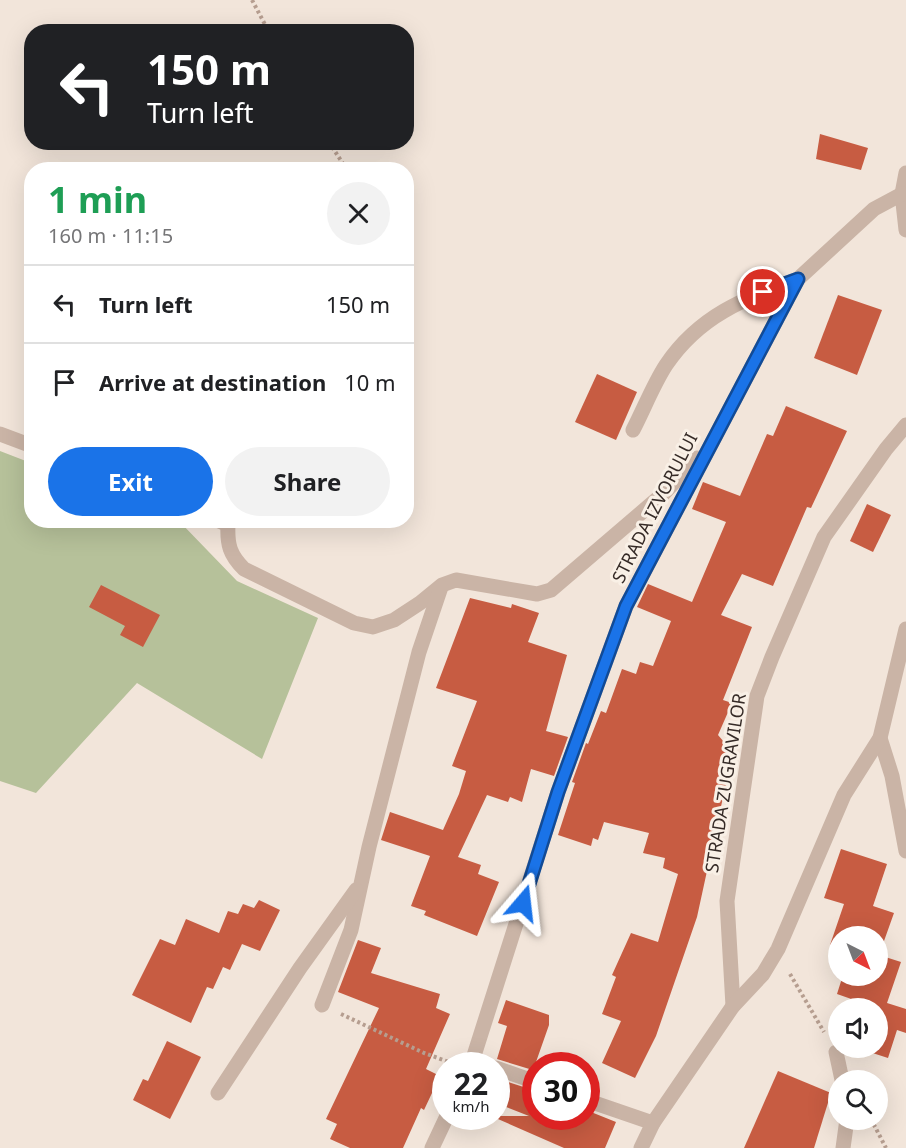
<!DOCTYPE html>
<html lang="en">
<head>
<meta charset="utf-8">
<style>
  :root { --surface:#fff; --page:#f2f2f2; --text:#202124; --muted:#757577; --line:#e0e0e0; --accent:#1a73e8 }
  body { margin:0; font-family:"Noto Sans",sans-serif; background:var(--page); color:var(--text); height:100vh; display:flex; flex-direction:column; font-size:22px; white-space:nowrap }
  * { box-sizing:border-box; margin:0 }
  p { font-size:20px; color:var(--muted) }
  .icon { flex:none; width:33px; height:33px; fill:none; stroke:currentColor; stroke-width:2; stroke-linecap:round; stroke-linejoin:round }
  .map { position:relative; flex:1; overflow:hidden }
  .details { position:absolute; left:24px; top:162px; width:390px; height:366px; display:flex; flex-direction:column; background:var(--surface); border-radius:24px; box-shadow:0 6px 24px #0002 }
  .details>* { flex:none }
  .guide { position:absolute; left:24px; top:24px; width:390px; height:126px; border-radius:24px; box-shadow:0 6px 24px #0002; background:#202124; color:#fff; overflow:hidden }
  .needle { width:39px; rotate:138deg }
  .controls { position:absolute; left:828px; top:926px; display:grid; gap:12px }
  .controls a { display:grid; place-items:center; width:60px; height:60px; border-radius:50%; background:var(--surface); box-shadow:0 6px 24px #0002; font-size:30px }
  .speed { position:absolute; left:432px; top:1052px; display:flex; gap:12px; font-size:30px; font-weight:700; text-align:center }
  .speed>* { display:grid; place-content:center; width:78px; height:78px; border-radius:50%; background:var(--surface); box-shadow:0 6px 24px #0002; line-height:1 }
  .speed small { font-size:15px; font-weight:400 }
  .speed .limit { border:9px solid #d22; background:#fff; color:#111 }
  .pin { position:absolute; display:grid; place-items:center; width:51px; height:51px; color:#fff; margin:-26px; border:3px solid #fff; border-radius:50%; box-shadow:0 2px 6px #0007 }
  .me { position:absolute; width:66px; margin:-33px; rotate:17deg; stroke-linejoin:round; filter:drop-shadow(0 0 4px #0008) }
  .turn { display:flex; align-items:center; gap:21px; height:126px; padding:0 24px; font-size:27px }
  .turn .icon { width:78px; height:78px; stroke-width:2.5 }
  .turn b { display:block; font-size:42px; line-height:51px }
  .round { display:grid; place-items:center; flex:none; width:63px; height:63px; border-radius:32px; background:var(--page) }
  .overview { display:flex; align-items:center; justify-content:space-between; height:102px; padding:0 24px }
  h1 { font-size:36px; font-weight:700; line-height:45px; color:#1e9e55 }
  .cta { display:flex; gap:12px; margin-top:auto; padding:12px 24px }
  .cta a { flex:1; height:69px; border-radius:36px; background:var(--accent); color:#fff; font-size:24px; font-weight:700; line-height:69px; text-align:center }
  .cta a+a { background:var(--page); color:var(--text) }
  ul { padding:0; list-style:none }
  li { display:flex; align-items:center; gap:18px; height:78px; padding:0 24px; border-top:2px solid var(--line) }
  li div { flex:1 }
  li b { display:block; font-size:22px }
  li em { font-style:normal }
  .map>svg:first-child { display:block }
</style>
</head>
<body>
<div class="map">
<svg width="906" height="1148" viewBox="0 0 906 1148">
  <rect width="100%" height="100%" fill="#f2e5da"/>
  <polygon fill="#b6c19a" points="0,451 31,463 32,520 179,521 237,581 318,618 262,759 137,683 36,793 0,781"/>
  <g fill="#c75c42">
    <polygon points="820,134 868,148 861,170 816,159"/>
    <polygon points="838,295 882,310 857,375 814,358"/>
    <polygon points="597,374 637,392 616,440 575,422"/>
    <polygon points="786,406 847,431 811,508 807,507 773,586 742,574 721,615 752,627 723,700 732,703 718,735 730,749 724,778 727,779 697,917 656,1036 635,1078 602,1063 621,1021 602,1014 616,977 612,975 631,933 658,942 678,874 663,868 665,858 643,853 649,833 604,822 598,840 593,838 591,846 558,835 575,783 572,782 586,743 588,744 601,711 606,713 622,669 636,674 640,662 653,666 671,621 637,607 648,584 692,602 726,522 692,509 703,482 740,496 767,434 773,436"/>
    <polygon points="867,504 891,515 873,552 850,541"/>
    <polygon points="101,585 160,615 143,647 120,635 125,626 89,607"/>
    <polygon points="470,598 511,608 512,604 539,613 528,642 567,655 546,731 568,737 554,776 531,769 522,802 510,797 508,802 487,795 458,857 481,865 478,874 499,882 477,936 424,915 426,911 411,906 430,856 381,840 390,812 443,830 459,794 466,771 452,766 477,701 436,688"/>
    <polygon points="841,849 887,864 873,906 894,913 879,955 901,962 887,1003 906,1009 906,1033 897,1030 888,1058 854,1047 878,1047 878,1008 854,1008 857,1001 837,994 843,975 878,975 878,936 838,936 838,948 830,945 844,904 824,898"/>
    <polygon points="259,900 280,910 260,951 242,944 230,970 223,967 213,989 207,987 191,1023 132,995 160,939 175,945 186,919 219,933 228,911 238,914 243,904 254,908"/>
    <polygon points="358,940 381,948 371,973 440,994 436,1008 450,1014 426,1069 440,1076 424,1110 421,1108 403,1148 350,1148 330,1139 337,1124 326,1119 379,1008 338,992"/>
    <polygon points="506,1000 549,1015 549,1025 536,1062 536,1071 497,1059 507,1026 498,1023"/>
    <polygon points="167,1041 201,1057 170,1119 133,1100 143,1079 148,1081"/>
    <polygon points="778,1071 831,1093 814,1148 744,1148"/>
    <polygon points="496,1078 536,1091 536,1116 586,1116 586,1110 616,1122 605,1148 564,1148 491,1116 529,1116 496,1103"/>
  </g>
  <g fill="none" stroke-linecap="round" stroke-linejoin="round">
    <g stroke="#b69e90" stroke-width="4" stroke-dasharray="3 3" stroke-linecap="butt">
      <polyline points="252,0 269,32"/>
      <polyline points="329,142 347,170"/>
      <polyline points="790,974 824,1032"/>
      <polyline points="341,1014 424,1053 449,1062"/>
      <polyline points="871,1119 886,1148"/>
    </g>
    <g stroke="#cab4a6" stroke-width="15">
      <polyline points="906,173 902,194 906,230"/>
      <path d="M633,430C644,409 653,385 666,365C700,315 744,299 798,279"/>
      <polyline points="0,434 32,446"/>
      <path d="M217,520L228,525C227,545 230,555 244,569L354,623L373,627L394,620L420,603L442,585L456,580L537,594L551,590L663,494L697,458"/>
      <polyline points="880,738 892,776 906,851"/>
      <polyline points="322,1005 351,930 369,847 419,652 441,587"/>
      <polyline points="733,1006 727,901 757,696 772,657 824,537 886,449 906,425"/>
      <polyline points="836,1052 842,1080"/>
      <polyline points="471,1065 558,792 626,606 798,279 874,209 902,194"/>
      <polyline points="496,1068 536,1082"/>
      <polyline points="218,1093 300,968 356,890"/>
      <polyline points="586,1100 653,1123"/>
      <polyline points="432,1148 447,1116"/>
      <polyline points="641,1148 653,1123 733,1006 763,974 778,949 844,795 880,738 906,629"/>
      <polyline points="843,1148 847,1119"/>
    </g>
  </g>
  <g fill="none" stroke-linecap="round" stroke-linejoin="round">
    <defs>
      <polyline id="route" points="523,903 558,792 626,606 798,279 763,292"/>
    </defs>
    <use href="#route" stroke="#114b97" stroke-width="15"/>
    <use href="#route" stroke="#1a73e8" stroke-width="10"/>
  </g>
  <g text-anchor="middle" stroke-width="6" stroke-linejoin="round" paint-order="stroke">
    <g font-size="18" fill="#362b27" stroke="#f9f0e6">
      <text transform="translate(655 508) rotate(-63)" y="6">STRADA IZVORULUI</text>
      <text transform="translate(726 783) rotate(-81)" y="6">STRADA ZUGRAVILOR</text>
    </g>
  </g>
</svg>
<div class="controls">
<a><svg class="needle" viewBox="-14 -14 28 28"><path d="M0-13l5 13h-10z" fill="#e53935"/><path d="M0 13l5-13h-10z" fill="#757577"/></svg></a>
<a><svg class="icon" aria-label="sound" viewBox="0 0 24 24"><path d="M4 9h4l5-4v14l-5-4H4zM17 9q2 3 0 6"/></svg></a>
<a><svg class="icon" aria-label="search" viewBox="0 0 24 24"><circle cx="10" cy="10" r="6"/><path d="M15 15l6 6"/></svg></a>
</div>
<div class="speed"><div>22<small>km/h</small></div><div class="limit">30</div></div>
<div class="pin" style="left:763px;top:292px;background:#d93025"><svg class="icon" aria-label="arrive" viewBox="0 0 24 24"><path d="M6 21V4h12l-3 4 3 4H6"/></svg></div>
<svg class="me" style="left:523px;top:903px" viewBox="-20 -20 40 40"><path d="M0-17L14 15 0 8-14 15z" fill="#1a73e8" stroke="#fff" stroke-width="4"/></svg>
<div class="guide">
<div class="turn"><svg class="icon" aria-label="left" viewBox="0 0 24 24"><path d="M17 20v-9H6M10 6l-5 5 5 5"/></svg><div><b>150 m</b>Turn left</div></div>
</div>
<section class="details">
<div class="overview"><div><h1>1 min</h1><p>160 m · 11:15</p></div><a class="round"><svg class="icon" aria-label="close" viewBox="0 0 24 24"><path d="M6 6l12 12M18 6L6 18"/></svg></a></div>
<ul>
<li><svg class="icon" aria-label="left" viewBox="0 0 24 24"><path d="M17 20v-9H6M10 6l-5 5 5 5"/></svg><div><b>Turn left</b></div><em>150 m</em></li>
<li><svg class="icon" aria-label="arrive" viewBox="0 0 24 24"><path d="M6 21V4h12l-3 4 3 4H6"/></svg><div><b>Arrive at destination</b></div><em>10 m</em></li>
</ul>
<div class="cta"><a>Exit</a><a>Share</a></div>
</section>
</div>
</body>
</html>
